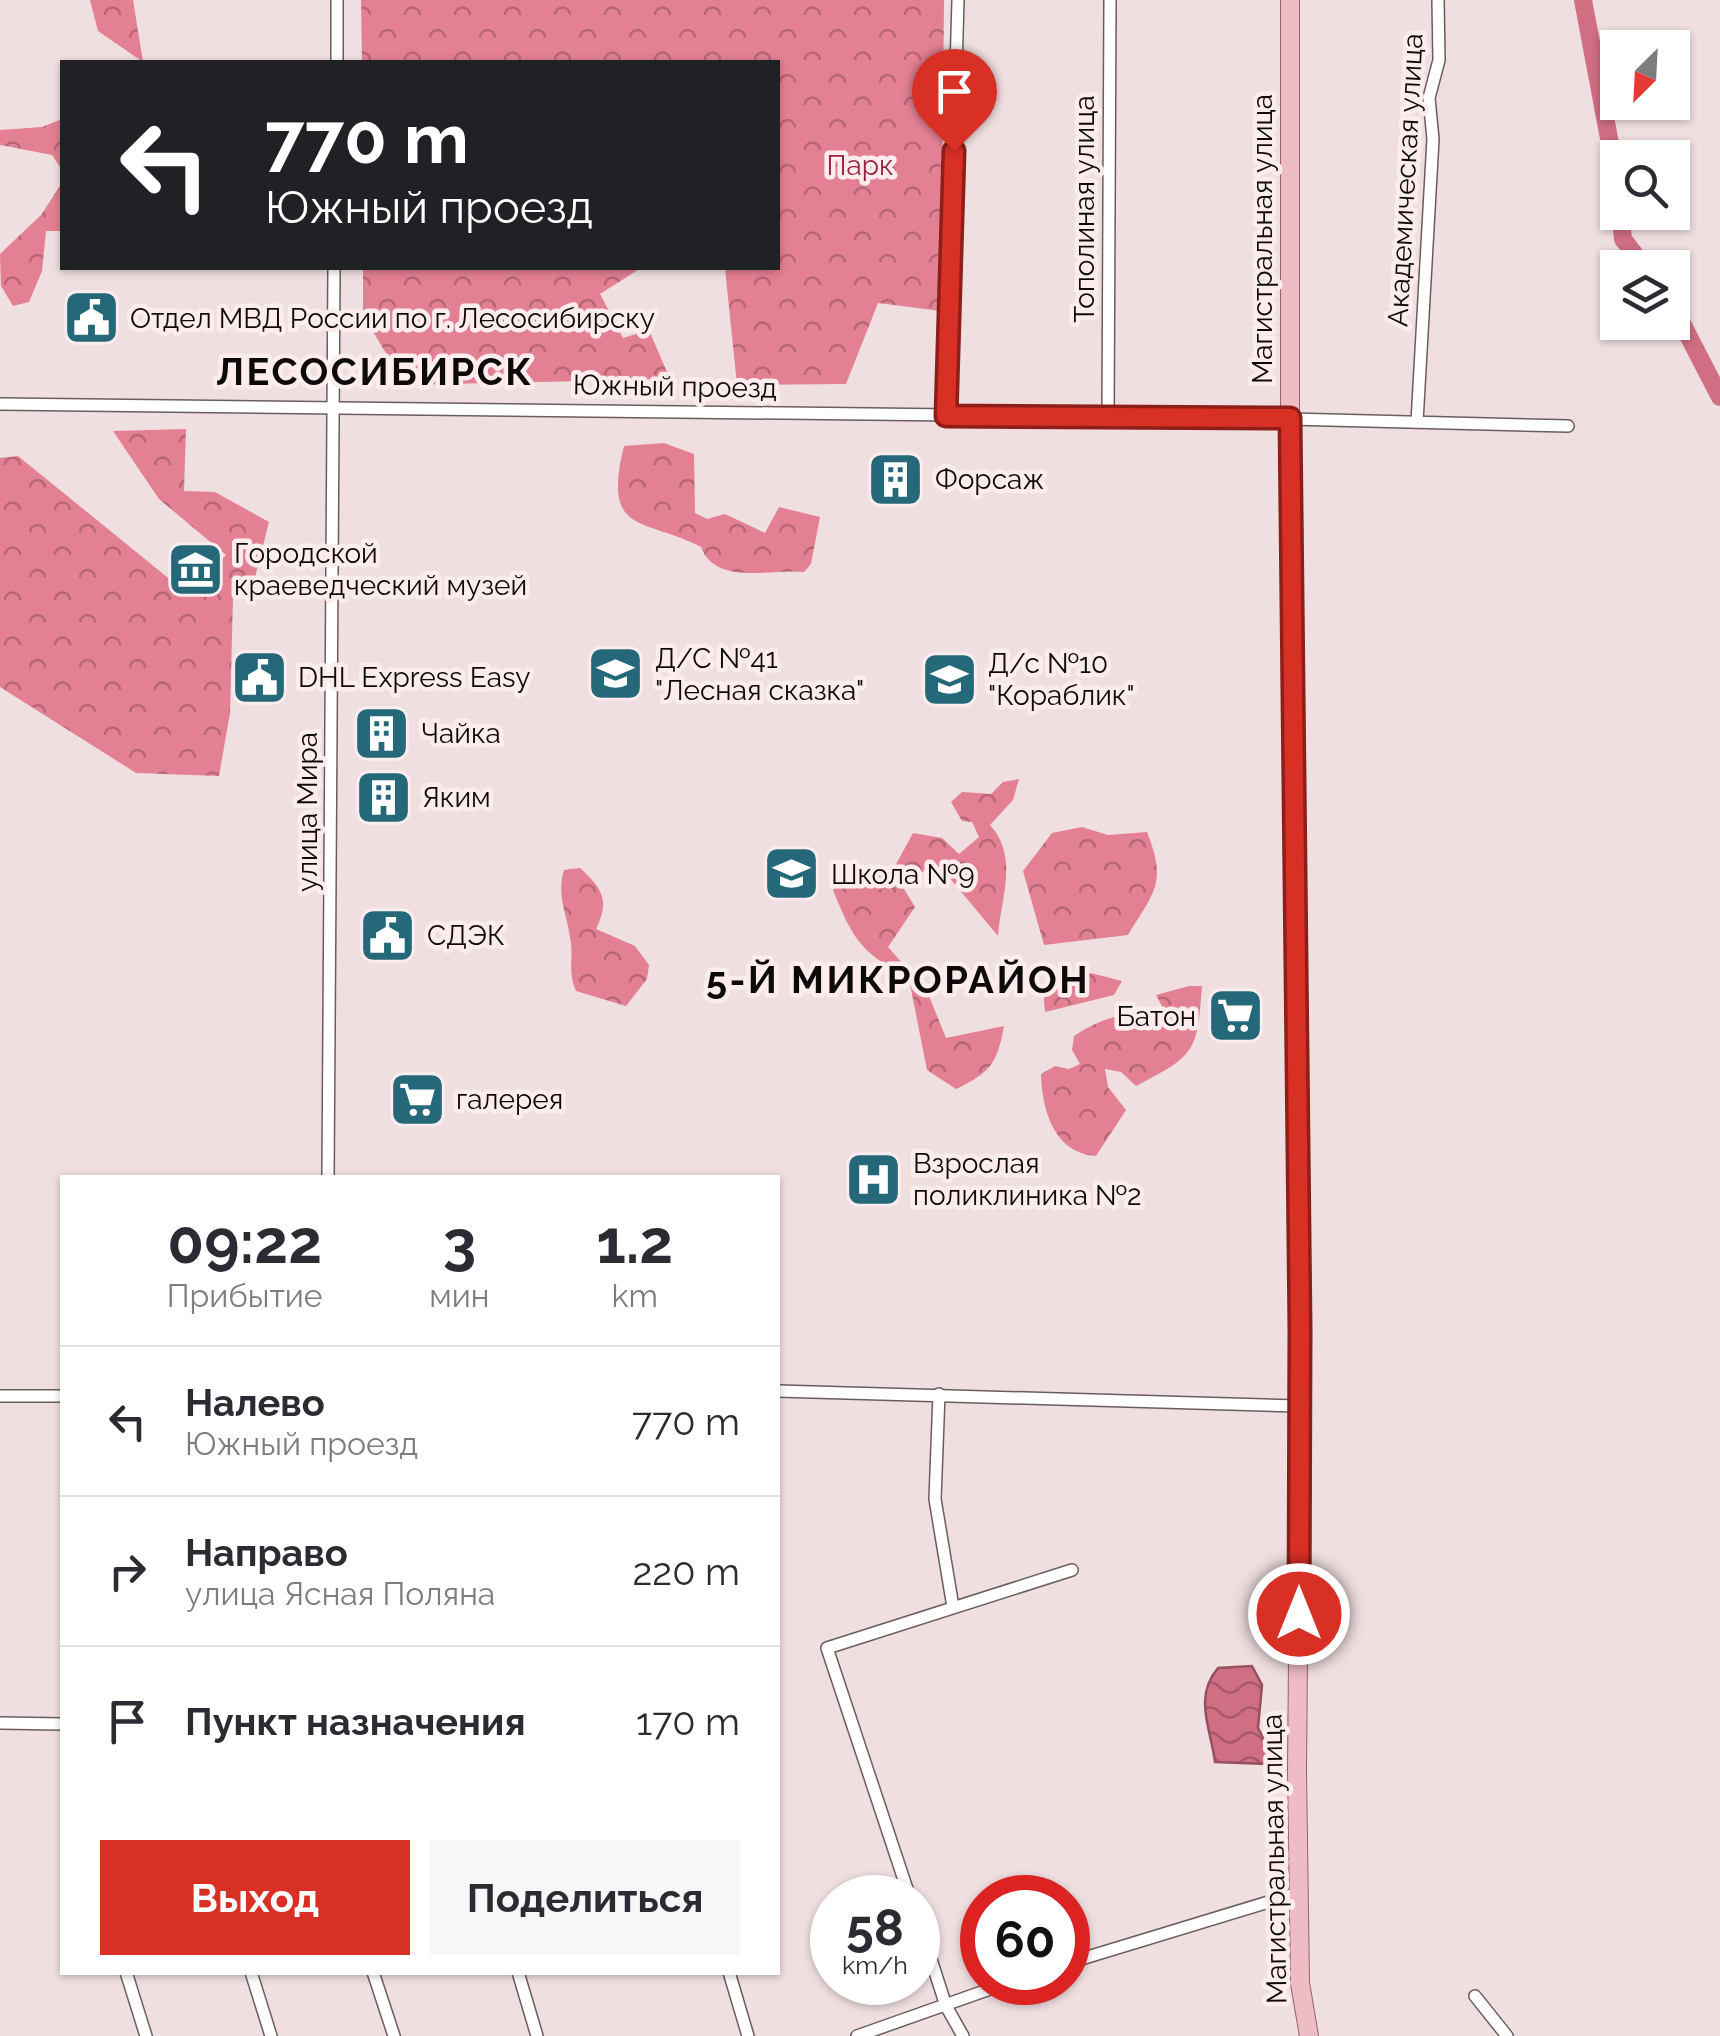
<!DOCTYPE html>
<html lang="ru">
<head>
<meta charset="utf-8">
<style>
  :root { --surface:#fff; --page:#f7f7f7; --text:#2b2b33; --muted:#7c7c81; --line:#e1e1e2; --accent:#d93025 }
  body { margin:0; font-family:Raleway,sans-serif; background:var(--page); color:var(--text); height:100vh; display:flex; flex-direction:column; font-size:38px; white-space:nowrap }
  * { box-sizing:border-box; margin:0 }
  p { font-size:32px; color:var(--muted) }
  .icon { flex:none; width:55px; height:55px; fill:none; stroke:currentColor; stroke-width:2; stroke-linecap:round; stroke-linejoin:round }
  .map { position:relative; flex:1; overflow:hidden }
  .panel { position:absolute; left:60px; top:1175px; width:720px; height:800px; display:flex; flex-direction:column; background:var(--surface); border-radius:0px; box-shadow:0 2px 8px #0004 }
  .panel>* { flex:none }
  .banner { position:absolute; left:60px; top:60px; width:720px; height:210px; border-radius:0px; box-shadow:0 2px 8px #0004; background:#202124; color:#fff; overflow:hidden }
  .needle { width:65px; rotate:204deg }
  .tools { position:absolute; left:1600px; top:30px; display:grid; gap:20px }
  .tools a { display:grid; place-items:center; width:90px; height:90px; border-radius:0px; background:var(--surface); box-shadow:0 2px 8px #0004; font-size:50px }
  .speed { position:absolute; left:810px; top:1875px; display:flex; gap:20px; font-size:50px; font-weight:700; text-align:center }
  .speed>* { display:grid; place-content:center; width:130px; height:130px; border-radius:50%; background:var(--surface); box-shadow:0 2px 8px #0004; line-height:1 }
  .speed small { font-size:25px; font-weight:400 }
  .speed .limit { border:15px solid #d22; background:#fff; color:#111 }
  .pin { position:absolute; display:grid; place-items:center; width:85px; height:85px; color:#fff; margin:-102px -42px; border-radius:50% 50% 50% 0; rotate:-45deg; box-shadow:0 0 10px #0007 }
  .pin .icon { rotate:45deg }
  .me { position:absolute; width:110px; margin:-55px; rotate:0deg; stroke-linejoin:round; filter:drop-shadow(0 0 8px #0008) }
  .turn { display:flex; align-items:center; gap:35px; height:210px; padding:0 40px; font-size:45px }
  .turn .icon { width:130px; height:130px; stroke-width:2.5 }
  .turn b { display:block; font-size:70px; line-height:85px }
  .eta { display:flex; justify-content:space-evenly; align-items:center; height:170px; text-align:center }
  .eta b { font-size:60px; font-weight:700; line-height:70px }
  .action { display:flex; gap:20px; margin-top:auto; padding:20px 40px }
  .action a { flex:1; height:115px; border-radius:0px; background:var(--accent); color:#fff; font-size:40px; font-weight:700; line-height:115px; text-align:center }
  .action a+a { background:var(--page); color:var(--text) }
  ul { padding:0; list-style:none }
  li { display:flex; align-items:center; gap:30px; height:150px; padding:0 40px; border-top:2px solid var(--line) }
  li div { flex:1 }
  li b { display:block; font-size:38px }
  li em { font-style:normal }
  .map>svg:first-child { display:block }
</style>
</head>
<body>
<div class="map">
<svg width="1720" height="2036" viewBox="0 0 1720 2036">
  <defs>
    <pattern id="forest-crowns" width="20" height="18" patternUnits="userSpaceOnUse" patternTransform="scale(2.5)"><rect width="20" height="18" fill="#e38093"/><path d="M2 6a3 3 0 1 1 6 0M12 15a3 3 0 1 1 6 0" fill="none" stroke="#b66776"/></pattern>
    <pattern id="water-waves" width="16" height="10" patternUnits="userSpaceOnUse" patternTransform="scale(2.5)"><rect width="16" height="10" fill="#d06e83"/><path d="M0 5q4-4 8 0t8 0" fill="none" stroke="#a75969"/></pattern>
  </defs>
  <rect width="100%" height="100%" fill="#f0dfe1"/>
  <g fill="url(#forest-crowns)">
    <polygon points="90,0 133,0 143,62 98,31"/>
    <polygon points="361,0 944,0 941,311 878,303 846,384 737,385 725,268 778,268 778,62 362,62"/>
    <polygon points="62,119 62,170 52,155 0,145 0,130 42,127"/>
    <polygon points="62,183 62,231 46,231 42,271 29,302 13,306 1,286 0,254 41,215"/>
    <polygon points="363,268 641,268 600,294 623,338 649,330 670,379 405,385 363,315"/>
    <polygon points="186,429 184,491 215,492 269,522 253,585 233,598 230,713 219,776 136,773 0,687 0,458 18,456 188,594 226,555 159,499 113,431"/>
    <path d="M664,443L694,454L695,513L707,519L725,514L765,533L779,507L820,517L811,564L804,572C773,568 716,587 701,547C643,517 602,536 624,446Z"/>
    <path d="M1019,779L1013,800L990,825C1019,857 1001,897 998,936L943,870L929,866L917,877L894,868L913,833L942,838L959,854L979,837L972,822L962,821L951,802L962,792L991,794L1003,782Z"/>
    <path d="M1082,827L1108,835L1147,832C1167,883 1155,891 1128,935L1044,945L1023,871L1052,833Z"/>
    <path d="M580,868C603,889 610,901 596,929L635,946L649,965L647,979L626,1006L576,991C568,972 573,961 571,943C568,917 556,896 564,870Z"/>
    <path d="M874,871L904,889L915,907L888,947L927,991L946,1038L1004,1026C997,1064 991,1072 956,1089L927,1070L909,979C861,951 854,942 833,890L850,873Z"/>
    <polygon points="1091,973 1122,981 1114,995 1045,1012 1043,989"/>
    <path d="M1189,986H1202C1197,1052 1196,1055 1136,1086L1121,1072L1105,1069L1108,1087L1126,1110L1096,1156C1054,1153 1042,1110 1041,1074L1055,1066L1069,1069L1080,1064L1072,1050L1074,1036C1107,1014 1126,1015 1163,1008L1156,995Z"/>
  </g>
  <path fill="url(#water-waves)" stroke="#96505f" stroke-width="2.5" d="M1252,1666L1262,1685L1258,1728L1272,1754L1268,1764L1215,1762C1211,1729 1193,1697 1218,1668Z"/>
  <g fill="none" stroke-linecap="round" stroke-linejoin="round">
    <g stroke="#d06e83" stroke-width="18">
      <polyline points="1583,0 1618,186"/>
      <polyline points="1620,212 1623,239 1645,268"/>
      <polyline points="1672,304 1720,397"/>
    </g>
    <defs>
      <g id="street">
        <polyline points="337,62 337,0"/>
        <polyline points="0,404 1290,419 1568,426"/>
        <polyline points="946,415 958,0"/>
        <polyline points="1108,418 1110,0"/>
        <polyline points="1417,422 1433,139 1429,98 1439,60 1438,0"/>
        <polyline points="328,1178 334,268"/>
        <polyline points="778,1391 1298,1406"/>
        <polyline points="939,1394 935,1499 953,1607"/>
        <polyline points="0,1396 62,1396"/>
        <polyline points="0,1723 62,1724"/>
        <polyline points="910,1898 827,1648 1072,1570"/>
        <polyline points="918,1919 946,2006 963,2036"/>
        <polyline points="1068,1963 1298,1893"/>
        <polyline points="126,1972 146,2036"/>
        <polyline points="251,1972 271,2036"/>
        <polyline points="373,1972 394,2036"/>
        <polyline points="518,1972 537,2036"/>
        <polyline points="729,1972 748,2036"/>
        <polyline points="1475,1996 1507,2036"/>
        <polyline points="857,2036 1010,1982"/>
      </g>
      <polyline id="primary" points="1290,0 1290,516 1301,1330 1297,1770 1300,1983 1309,2036"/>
    </defs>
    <use href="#street" stroke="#6b5c5e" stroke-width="14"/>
    <use href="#primary" stroke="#99616b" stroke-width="20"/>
    <use href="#street" stroke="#fff" stroke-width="11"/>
    <use href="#primary" stroke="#eebcc5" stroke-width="18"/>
  </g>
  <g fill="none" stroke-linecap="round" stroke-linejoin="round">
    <defs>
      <polyline id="route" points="954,151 946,416 1290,418 1300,1330 1299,1614"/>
    </defs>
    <use href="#route" stroke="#8d1f18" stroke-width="25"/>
    <use href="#route" stroke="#d93025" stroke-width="18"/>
  </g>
  <defs>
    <symbol id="civic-square" viewBox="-11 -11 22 22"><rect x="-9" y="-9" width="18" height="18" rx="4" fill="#25687a" stroke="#fdecee"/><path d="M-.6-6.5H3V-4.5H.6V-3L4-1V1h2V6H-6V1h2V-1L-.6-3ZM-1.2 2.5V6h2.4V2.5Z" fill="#fff"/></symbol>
    <symbol id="building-square" viewBox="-11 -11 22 22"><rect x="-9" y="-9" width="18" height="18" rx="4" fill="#25687a" stroke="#fdecee"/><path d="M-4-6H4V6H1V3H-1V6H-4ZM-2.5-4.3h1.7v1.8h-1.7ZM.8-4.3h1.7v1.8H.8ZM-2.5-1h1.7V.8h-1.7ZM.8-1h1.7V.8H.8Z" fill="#fff"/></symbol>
    <symbol id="museum-square" viewBox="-11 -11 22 22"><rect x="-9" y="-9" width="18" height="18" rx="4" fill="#25687a" stroke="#fdecee"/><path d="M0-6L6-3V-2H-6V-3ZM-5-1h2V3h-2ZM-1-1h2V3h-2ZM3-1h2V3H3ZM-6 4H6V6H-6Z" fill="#fff"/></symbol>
    <symbol id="school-square" viewBox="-11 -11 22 22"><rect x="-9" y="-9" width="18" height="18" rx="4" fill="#25687a" stroke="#fdecee"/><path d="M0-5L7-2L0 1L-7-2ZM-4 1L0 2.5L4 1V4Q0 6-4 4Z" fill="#fff"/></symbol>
    <symbol id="supermarket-square" viewBox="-11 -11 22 22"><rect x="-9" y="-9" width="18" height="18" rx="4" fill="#25687a" stroke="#fdecee"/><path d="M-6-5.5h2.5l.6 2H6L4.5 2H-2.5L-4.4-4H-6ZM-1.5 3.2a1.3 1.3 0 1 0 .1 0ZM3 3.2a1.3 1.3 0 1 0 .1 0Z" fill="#fff"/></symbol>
    <symbol id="hospital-square" viewBox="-11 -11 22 22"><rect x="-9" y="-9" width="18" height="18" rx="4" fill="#25687a" stroke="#fdecee"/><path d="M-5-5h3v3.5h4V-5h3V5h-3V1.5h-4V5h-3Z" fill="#fff"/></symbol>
  </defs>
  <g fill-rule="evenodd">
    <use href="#civic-square" x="60" y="286" width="63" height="63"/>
    <use href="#building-square" x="864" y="448" width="63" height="63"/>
    <use href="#museum-square" x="164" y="538" width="63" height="63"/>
    <use href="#school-square" x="584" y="642" width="63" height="63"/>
    <use href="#civic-square" x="228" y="646" width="63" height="63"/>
    <use href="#school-square" x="918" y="648" width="63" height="63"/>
    <use href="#building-square" x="350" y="702" width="63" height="63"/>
    <use href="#building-square" x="352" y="766" width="63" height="63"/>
    <use href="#school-square" x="760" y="842" width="63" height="63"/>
    <use href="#civic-square" x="356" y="904" width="63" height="63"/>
    <use href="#supermarket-square" x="1204" y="984" width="63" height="63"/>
    <use href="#supermarket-square" x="386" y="1068" width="63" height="63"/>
    <use href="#hospital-square" x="842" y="1148" width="63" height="63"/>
  </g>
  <g text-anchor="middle" stroke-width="9" stroke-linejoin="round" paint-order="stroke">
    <g font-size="28" fill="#992347" stroke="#fdecee">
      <text x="860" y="175">Парк</text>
    </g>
    <g font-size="28" fill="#0f0a0a" stroke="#fdecee">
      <text transform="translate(1405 180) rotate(-87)" y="10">Академическая улица</text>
      <text transform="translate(1084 209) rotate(-90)" y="10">Тополиная улица</text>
      <text transform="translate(1262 239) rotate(-90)" y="10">Магистральная улица</text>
      <text transform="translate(675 386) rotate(1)" y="10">Южный проезд</text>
      <text transform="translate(307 812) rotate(-90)" y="10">улица Мира</text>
      <text transform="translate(1274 1859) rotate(-91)" y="10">Магистральная улица</text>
    </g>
    <g font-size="28" fill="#0f0a0a" stroke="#fdecee" text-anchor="start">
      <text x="130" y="328">Отдел МВД России по г. Лесосибирску</text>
      <text x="935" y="489">Форсаж</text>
      <text x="234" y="563">Городской<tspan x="234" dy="32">краеведческий музей</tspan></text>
      <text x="655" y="668">Д/С №41<tspan x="655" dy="32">"Лесная сказка"</tspan></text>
      <text x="988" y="673">Д/с №10<tspan x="988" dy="32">"Кораблик"</tspan></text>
      <text x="298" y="687">DHL Express Easy</text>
      <text x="421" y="743">Чайка</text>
      <text x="422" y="807">Яким</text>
      <text x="831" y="884">Школа №9</text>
      <text x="427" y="945">СДЭК</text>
      <text x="1196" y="1026" text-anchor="end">Батон</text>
      <text x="456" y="1109">галерея</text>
      <text x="913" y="1173">Взрослая<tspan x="913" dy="32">поликлиника №2</tspan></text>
    </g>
    <g font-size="38" font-weight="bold" letter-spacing="2.5" fill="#0f0a0a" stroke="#fdecee">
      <text x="375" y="385">ЛЕСОСИБИРСК</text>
      <text x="898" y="993">5-Й МИКРОРАЙОН</text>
    </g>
  </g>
</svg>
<div class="tools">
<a><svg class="needle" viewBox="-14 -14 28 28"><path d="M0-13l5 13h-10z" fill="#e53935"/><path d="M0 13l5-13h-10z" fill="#7c7c81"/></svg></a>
<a><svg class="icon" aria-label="search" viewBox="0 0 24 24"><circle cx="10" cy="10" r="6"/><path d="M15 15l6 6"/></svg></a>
<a><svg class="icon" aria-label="layers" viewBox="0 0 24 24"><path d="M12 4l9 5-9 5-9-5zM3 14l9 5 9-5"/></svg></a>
</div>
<div class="speed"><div>58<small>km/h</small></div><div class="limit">60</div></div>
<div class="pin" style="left:954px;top:151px;background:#d93025"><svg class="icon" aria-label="arrive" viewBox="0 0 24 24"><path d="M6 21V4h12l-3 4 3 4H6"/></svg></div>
<svg class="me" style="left:1299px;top:1614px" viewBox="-20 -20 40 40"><circle r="17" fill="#d93025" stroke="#fff" stroke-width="3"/><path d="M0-11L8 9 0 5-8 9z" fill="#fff"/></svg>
<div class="banner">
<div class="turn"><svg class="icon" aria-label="left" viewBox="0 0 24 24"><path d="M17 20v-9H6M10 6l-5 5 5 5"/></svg><div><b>770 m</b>Южный проезд</div></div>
</div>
<section class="panel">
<div class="eta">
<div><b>09:22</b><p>Прибытие</p></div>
<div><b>3</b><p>мин</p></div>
<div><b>1.2</b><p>km</p></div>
</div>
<ul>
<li><svg class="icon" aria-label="left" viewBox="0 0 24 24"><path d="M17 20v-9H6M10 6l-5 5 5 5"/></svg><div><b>Налево</b><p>Южный проезд</p></div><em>770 m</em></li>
<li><svg class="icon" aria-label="right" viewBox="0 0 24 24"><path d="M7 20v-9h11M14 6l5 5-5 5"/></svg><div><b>Направо</b><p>улица Ясная Поляна</p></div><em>220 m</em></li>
<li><svg class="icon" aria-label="arrive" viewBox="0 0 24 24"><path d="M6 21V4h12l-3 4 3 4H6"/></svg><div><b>Пункт назначения</b></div><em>170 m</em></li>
</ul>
<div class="action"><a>Выход</a><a>Поделиться</a></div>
</section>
</div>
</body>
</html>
